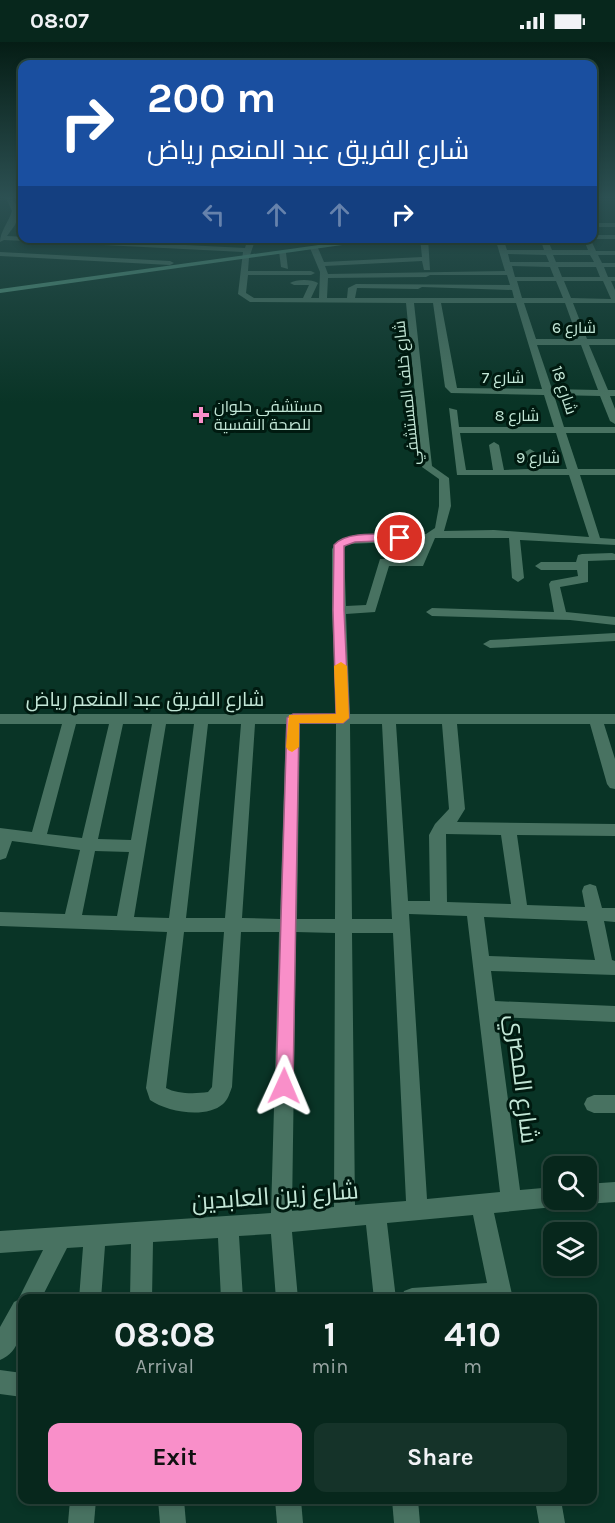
<!DOCTYPE html>
<html lang="en">
<head>
<meta charset="utf-8">
<style>
  :root { --surface:#07271c; --page:#153329; --text:#f1f3f6; --muted:#98a5a3; --line:#28443b; --accent:#f98fc9 }
  body { margin:0; font-family:Karla,Cairo,sans-serif; background:var(--page); color:var(--text); height:100vh; display:flex; flex-direction:column; font-size:22px; white-space:nowrap }
  * { box-sizing:border-box; margin:0 }
  p { font-size:20px; color:var(--muted) }
  .icon { flex:none; width:33px; height:33px; fill:none; stroke:currentColor; stroke-width:2; stroke-linecap:round; stroke-linejoin:round }
  .map { position:relative; flex:1; overflow:hidden }
  .details { position:absolute; left:18px; top:1252px; width:579px; height:210px; display:flex; flex-direction:column; background:var(--surface); border-radius:12px; box-shadow:0 3px 9px #0003,0 0 0 2px var(--line) }
  .details>* { flex:none }
  .banner { position:absolute; left:18px; top:18px; width:579px; height:183px; border-radius:12px; box-shadow:0 3px 9px #0003,0 0 0 2px var(--line); background:#1a4fa0; color:#fff; overflow:hidden }
  .fabs { position:absolute; left:543px; top:1114px; display:grid; gap:12px }
  .fabs a { display:grid; place-items:center; width:54px; height:54px; border-radius:12px; background:var(--surface); box-shadow:0 3px 9px #0003,0 0 0 2px var(--line); font-size:30px }
  .pin { position:absolute; display:grid; place-items:center; width:51px; height:51px; color:#fff; margin:-26px; border:3px solid #fff; border-radius:50%; box-shadow:0 2px 6px #0007 }
  .me { position:absolute; width:66px; margin:-33px; rotate:1deg; stroke-linejoin:round; filter:drop-shadow(0 0 4px #0008) }
  .turn { display:flex; align-items:center; gap:21px; height:126px; padding:0 30px; font-size:27px }
  .turn .icon { width:78px; height:78px; stroke-width:2.5 }
  .turn b { display:block; font-size:42px; line-height:51px }
  .lanes { display:flex; align-items:center; height:57px; padding:0 30px; background:#0003; justify-content:center; gap:30px; direction:ltr }
  .lanes .off { opacity:.35 }
  .eta { display:flex; justify-content:space-evenly; align-items:center; height:102px; text-align:center }
  .eta b { font-size:36px; font-weight:700; line-height:42px }
  .primary-button { display:flex; gap:12px; margin-top:auto; padding:12px 30px }
  .primary-button a { flex:1; height:69px; border-radius:12px; background:var(--accent); color:#111; font-size:24px; font-weight:700; line-height:69px; text-align:center }
  .primary-button a+a { background:var(--page); color:var(--text) }
  .status { display:flex; justify-content:space-between; align-items:center; height:42px; padding:0 30px; background:var(--surface); direction:ltr }
  .status svg { height:16px; fill:currentColor }
  .map>svg:first-child { display:block }
</style>
</head>
<body>
<div class="status"><b>08:07</b><svg viewBox="0 0 49 12"><path d="M0 12V9h3v3zM5 12V6h3v6zM10 12V3h3v9zM15 12V0h3v12zM26 1h20v11H26zM47 4h2v5h-2z"/></svg></div>
<div class="map">
<svg width="615" height="1481" viewBox="0 0 615 1481">
  <rect width="100%" height="100%" fill="#093426"/>
  <g fill="none" stroke-linecap="round" stroke-linejoin="round">
    <g fill="#487261" fill-rule="evenodd">
      <path d="M2,154L12,156L20,169L15,183L7,194L245,206L248,196H256L249,216L248,229H311L315,231L311,233H248L246,251L254,256H303L309,243H294L290,241C296,237 312,237 318,241L311,256H319L320,230L310,206L314,204L318,206L324,220L422,215L420,196H428L430,228H424L422,219L325,224L328,232L505,229L495,196H503L507,208H544L540,196H547L552,208H588L583,196H590L596,209H615V213H598L602,221H615V225H604L608,235H615V239H611L615,248V261H573L587,297H615V303H589L608,348H615V354H610L615,367V382L610,379L600,354L554,353L564,385H615V391H566L578,427H615V433H580L600,496L615,497V503L520,498L524,536L518,540L512,536L509,496H435L423,524H389L375,570L346,572L350,672H615V682H604L615,717V747L610,746L607,742L590,682H457L465,767L457,780L615,782V794L517,793L527,863L585,865L582,849L584,844L590,842L596,844L602,866H615V880L604,879L612,918L615,919V933L491,929L495,959L615,964V980L497,975L520,1148L554,1145V1158H563L561,1162L554,1165L494,1171L513,1257H401L404,1249L412,1246L487,1241L473,1173L387,1181L396,1257H374L366,1183L292,1190L298,1257H276L271,1192L239,1194L243,1257H221L218,1196L153,1200L152,1257H130L131,1202L105,1204L101,1257H79L83,1205L67,1206L41,1257H22C22,1279 24,1309 0,1318V1285L14,1260L18,1258L43,1208L0,1211V1189L271,1171L279,890H241L232,1045C230,1050 228,1058 223,1062C206,1077 167,1070 150,1058L146,1046L167,890L0,884V870L65,872L80,808L12,799L6,816L0,818V786L32,790L62,682H0V672H336L332,568V507L339,498L348,495L426,492L435,486L439,464V437L422,425L406,261L250,260L238,252L243,210L4,198L0,200C0,190 9,179 12,169L7,158ZM508,212L546,213L549,220H510ZM553,213H590L594,220H556ZM512,224L550,225L554,235H515ZM558,225H596L600,235H562ZM430,233H507L510,243L356,242L348,246L347,256H327L328,236L426,235ZM517,239H556L563,256H522ZM564,239H603L611,257L571,256ZM422,245L512,248L514,256H355L357,246L418,247ZM414,261H433L445,345L451,351L544,353L554,385H459L457,368L449,366L457,433H569L589,495L494,488L444,489L451,464L449,436L432,424ZM441,261H516L542,347L457,346ZM524,261H565L578,297H536ZM537,303H581L598,348L552,347ZM460,391H556L567,427H540L535,410L530,407L525,410L529,427L504,428L499,403L494,400L489,403L493,428H466ZM422,499L414,517H380L366,563L346,564L344,507L347,502ZM76,682H109L82,796L47,792ZM123,682H152L131,798L98,797ZM166,682H194L169,876L134,875ZM208,682H241L225,876H186ZM255,682H286L280,877L242,876ZM300,682H336L335,877H297ZM350,682H382L392,877H352ZM396,682H442L449,767L435,782L429,793L430,859H408ZM446,792L501,793L511,862L447,860ZM95,809L129,810L117,874L82,873ZM409,872L467,874L500,1150L427,1157ZM484,875L587,879L595,918L489,914ZM184,890H224L212,1045L208,1050C195,1052 177,1052 166,1046ZM296,890L335,891L334,1165L292,1169ZM352,891H393L406,1159L355,1163Z"/>
      <polygon points="279,209 286,211 288,227 281,225"/>
      <polygon points="0,210 170,219 174,221 170,223 0,214"/>
      <polygon points="582,512 612,511 615,512 615,518 588,519 588,540 560,545 566,570 615,575 615,583 570,578 432,574 426,570 432,566 554,570 549,542 551,539 578,534 577,528 541,528 535,524 541,520 576,520 578,513"/>
      <polygon points="615,591 615,599 490,606 483,602 490,598"/>
      <polygon points="594,1053 615,1053 615,1071 594,1071 587,1068 584,1062 587,1056"/>
      <polygon points="615,1140 615,1160 586,1162 579,1159 586,1158 586,1142"/>
      <polygon points="0,1328 22,1331 22,1355 0,1352"/>
      <polygon points="70,1458 96,1458 94,1481 68,1481"/>
      <polygon points="158,1458 184,1458 186,1481 160,1481"/>
      <polygon points="275,1458 301,1458 303,1481 277,1481"/>
      <polygon points="392,1458 418,1458 420,1481 394,1481"/>
      <polygon points="535,1458 561,1458 565,1481 539,1481"/>
    </g>
    <g fill="#487261" fill-rule="evenodd">
      <rect x="592" y="181" width="23" height="4"/>
      <polygon points="592,193 615,193 615,197 589,197 592,196"/>
    </g>
    <polygon fill="#55997f" fill-rule="evenodd" points="369,196 392,196 0,251 0,247"/>
  </g>
  <linearGradient id="sky" x2="0" y2="1"><stop stop-color="#051d15"/><stop offset="0.43" stop-color="#2c5052"/><stop offset="1" stop-color="#2c5052" stop-opacity="0"/></linearGradient>
  <rect width="615" height="361" fill="url(#sky)"/>
  <path fill="#f98fc9" stroke="#a25d83" stroke-width="1.5" d="M400,493L404,494V498L355,500L344,504V568L349,676L343,681H299L293,1044L291,1050L284,1052L278,1050L276,1044L287,676L293,672H336L333,568L334,503C347,488 381,493 400,493Z"/>
  <polygon fill="#f59e0b" points="341,620 347,624 349,676 343,681 299,681 299,705 292,710 288,708 286,705 289,673 336,672 334,624"/>
  <path fill="#f98fc9" stroke="#001a10" stroke-width="2" d="M198 364h6v6h6v6h-6v6h-6v-6h-6v-6h6z"/>
  <g text-anchor="middle" stroke-width="6" stroke-linejoin="round" paint-order="stroke">
    <g font-size="16" fill="#c3e7d7" stroke="#001a10">
      <text x="574" y="291">شارع 6</text>
      <text x="503" y="341">شارع 7</text>
      <text transform="translate(565 348) rotate(72)" y="6">شارع 18</text>
      <text transform="translate(406 351) rotate(-96)" y="6">شارع خلف المستشفي</text>
      <text x="517" y="379">شارع 8</text>
      <text x="538" y="421">شارع 9</text>
    </g>
    <g font-size="16" fill="#c3e7d7" stroke="#001a10" text-anchor="start">
      <text x="214" y="370">مستشفي حلوان<tspan x="214" dy="18">للصحة النفسية</tspan></text>
    </g>
    <g font-size="20" fill="#c3e7d7" stroke="#001a10">
      <text x="145" y="664">شارع الفريق عبد المنعم رياض</text>
    </g>
    <g font-size="24" fill="#c3e7d7" stroke="#001a10">
      <text transform="translate(522 1037) rotate(83)" y="8">شارع المصري</text>
      <text transform="translate(275 1154) rotate(-4)" y="8">شارع زين العابدين</text>
    </g>
  </g>
</svg>
<div class="fabs">
<a><svg class="icon" aria-label="search" viewBox="0 0 24 24"><circle cx="10" cy="10" r="6"/><path d="M15 15l6 6"/></svg></a>
<a><svg class="icon" aria-label="layers" viewBox="0 0 24 24"><path d="M12 4l9 5-9 5-9-5zM3 14l9 5 9-5"/></svg></a>
</div>
<div class="pin" style="left:400px;top:496px;background:#d93025"><svg class="icon" aria-label="arrive" viewBox="0 0 24 24"><path d="M6 21V4h12l-3 4 3 4H6"/></svg></div>
<svg class="me" style="left:284px;top:1044px" viewBox="-20 -20 40 40"><path d="M0-17L14 15 0 8-14 15z" fill="#f98fc9" stroke="#fff" stroke-width="4"/></svg>
<div class="banner">
<div class="turn"><svg class="icon" aria-label="right" viewBox="0 0 24 24"><path d="M7 20v-9h11M14 6l5 5-5 5"/></svg><div><b>200 m</b>شارع الفريق عبد المنعم رياض</div></div>
<div class="lanes"><svg class="icon off" aria-label="left" viewBox="0 0 24 24"><path d="M17 20v-9H6M10 6l-5 5 5 5"/></svg><svg class="icon off" aria-label="ahead" viewBox="0 0 24 24"><path d="M12 20V5M6 11l6-6 6 6"/></svg><svg class="icon off" aria-label="ahead" viewBox="0 0 24 24"><path d="M12 20V5M6 11l6-6 6 6"/></svg><svg class="icon" aria-label="right" viewBox="0 0 24 24"><path d="M7 20v-9h11M14 6l5 5-5 5"/></svg></div>
</div>
<section class="details">
<div class="eta">
<div><b>08:08</b><p>Arrival</p></div>
<div><b>1</b><p>min</p></div>
<div><b>410</b><p>m</p></div>
</div>
<div class="primary-button"><a>Exit</a><a>Share</a></div>
</section>
</div>
</body>
</html>
